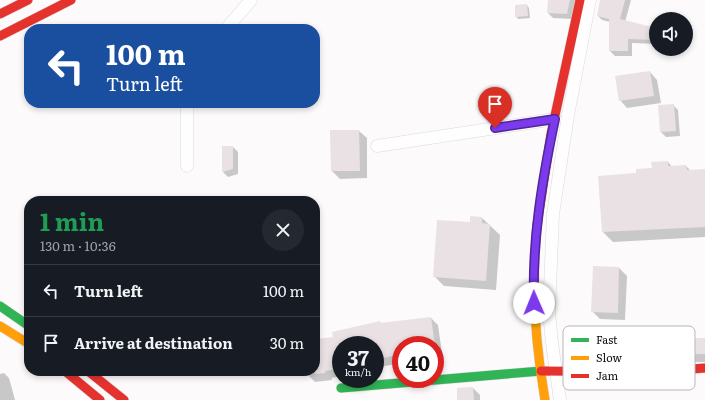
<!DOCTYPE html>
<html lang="en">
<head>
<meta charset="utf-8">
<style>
  :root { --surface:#171b24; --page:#242831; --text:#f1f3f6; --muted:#9ea1a6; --line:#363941 }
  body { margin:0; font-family:Literata,serif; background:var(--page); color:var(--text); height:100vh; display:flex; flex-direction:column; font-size:15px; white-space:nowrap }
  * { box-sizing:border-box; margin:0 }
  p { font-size:13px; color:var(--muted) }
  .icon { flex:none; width:22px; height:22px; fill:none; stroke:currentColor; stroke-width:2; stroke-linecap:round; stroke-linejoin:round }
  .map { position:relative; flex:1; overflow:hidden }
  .details { position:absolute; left:24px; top:196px; width:296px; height:180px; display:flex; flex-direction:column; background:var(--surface); border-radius:16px; box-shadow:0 2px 6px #0003 }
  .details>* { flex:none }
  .hud { position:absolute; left:24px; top:24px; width:296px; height:84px; border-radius:16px; box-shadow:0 2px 6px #0003; background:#1a4fa0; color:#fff; overflow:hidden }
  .tools { position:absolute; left:649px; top:12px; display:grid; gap:8px }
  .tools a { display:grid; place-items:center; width:44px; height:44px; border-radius:50%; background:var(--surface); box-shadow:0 2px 6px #0003; font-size:20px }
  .speed { position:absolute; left:332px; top:336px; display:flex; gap:8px; font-size:20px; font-weight:700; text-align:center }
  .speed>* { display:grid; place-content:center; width:52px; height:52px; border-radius:50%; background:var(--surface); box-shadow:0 2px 6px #0003; line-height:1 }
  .speed small { font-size:10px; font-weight:400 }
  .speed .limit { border:6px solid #d22; background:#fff; color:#111 }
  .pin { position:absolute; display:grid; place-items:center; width:34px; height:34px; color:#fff; margin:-41px -17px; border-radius:50% 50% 50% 0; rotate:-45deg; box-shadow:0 0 4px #0007 }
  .pin .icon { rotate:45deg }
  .me { position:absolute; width:44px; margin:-22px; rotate:359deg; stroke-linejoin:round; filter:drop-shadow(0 0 3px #0008) }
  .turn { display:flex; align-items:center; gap:14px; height:84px; padding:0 16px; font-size:18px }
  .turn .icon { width:52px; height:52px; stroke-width:2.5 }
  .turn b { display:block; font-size:28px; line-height:34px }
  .round { display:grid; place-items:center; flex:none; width:42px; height:42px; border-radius:21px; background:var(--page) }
  .head { display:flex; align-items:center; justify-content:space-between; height:68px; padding:0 16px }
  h1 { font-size:24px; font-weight:700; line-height:30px; color:#1e9e55 }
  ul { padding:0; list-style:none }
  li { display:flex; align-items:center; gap:12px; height:52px; padding:0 16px; border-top:1px solid var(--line) }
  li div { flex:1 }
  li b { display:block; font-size:15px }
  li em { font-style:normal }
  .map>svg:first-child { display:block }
</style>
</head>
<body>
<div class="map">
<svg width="705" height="400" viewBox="0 0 705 400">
  <rect width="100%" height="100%" fill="#fcfafb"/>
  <g fill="#0003">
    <polygon points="549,0 576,0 572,19 553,18 548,13"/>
    <polygon points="601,0 631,0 625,22 656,29 656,44 632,43 632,56 615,56 610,51 610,22 602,20 598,16"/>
    <polygon points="527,5 529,8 530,18 518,19 516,16"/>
    <polygon points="650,72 657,80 661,103 627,108 620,100"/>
    <polygon points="673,105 678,110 680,136 666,137 661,132"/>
    <polygon points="359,131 367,138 367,178 340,179 332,171"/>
    <polygon points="233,147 238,152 238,174 228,177 223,172"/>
    <polygon points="668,162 672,167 686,166 691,171 705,170 705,237 613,242 603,232 637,174"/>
    <polygon points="482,218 500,235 496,290 444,286 434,276 471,223"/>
    <polygon points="619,268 627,276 625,320 600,319 592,311"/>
    <polygon points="431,318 438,325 442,353 435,354 435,345 401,345 401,358 394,358 395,364 375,368 375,345 341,345 341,376 332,378 332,380 315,382 308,375 307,371 315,371 315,340 334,338 380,322 382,324"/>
    <polygon points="705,339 705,362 634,363 627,356"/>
    <polygon points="4,373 9,378 15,400 0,400 0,374"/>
    <polygon points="473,388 480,395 480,400 458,400"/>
  </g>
  <g fill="#e9e1e4">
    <polygon points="548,0 570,0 567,14 547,13"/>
    <polygon points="600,0 625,0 620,19 656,28 656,40 628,39 628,51 609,51 609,19 597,16"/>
    <polygon points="527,4 528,16 515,17 515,5"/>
    <polygon points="650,71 654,96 619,101 615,76"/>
    <polygon points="674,104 676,131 660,132 658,105"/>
    <polygon points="330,130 359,130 360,171 331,171"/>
    <polygon points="222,146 233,146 233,169 222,172"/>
    <polygon points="668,161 668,166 686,165 687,170 705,169 705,227 602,232 598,176 636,173 636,169 652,168 651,162"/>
    <polygon points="470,216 482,217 482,223 490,224 486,281 433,277 437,220 470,222"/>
    <polygon points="593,266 619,267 618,313 591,312"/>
    <polygon points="431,317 435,345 401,345 401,354 375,360 375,345 341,345 341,368 325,371 325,373 315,374 315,339 333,337 332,332 380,321 380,323"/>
    <polygon points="705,338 705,354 626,356 625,340"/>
    <polygon points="473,387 474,400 457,400 457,388"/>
  </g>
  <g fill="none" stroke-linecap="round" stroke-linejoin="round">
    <defs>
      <g id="street">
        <polyline points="226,29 251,0"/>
        <polyline points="187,103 187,166"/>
        <polyline points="377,146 555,119"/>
        <polyline points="560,400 552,343 549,312 553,214 568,115 590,0"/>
      </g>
      <g id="fast">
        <polyline points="0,306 29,326"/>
        <polyline points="341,388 541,371"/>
      </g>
      <g id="slow">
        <path d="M537,225C531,284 535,342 545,400"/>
        <polyline points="0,326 29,344"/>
      </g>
      <g id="jam">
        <polyline points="0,14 28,0"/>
        <polyline points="0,36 71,0"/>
        <polyline points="537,225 551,134 580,0"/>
        <polyline points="65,371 100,400"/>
        <polyline points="88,371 124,400"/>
        <polyline points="541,371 655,372 705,368"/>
      </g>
    </defs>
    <use href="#street" stroke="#ddd7dc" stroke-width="13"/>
    <use href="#fast" stroke="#ddd7dc" stroke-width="10"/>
    <use href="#slow" stroke="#ddd7dc" stroke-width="10"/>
    <use href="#jam" stroke="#ddd7dc" stroke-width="10"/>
    <use href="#street" stroke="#fffefe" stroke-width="12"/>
    <use href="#fast" stroke="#30b455" stroke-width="9"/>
    <use href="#slow" stroke="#ff9f0a" stroke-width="9"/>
    <use href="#jam" stroke="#e5322d" stroke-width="9"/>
  </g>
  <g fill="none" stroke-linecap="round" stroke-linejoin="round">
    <defs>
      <path id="route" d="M495,128L555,119C542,180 532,241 534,303"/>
    </defs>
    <use href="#route" stroke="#51269a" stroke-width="10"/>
    <use href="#route" stroke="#7c3aed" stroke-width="7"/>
  </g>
  <rect x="563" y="326" width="132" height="64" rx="6" fill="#fff" stroke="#b8b6b8" stroke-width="1"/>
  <rect x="571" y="338" width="18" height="4" fill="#30b455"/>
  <rect x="571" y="356" width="18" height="4" fill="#ff9f0a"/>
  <rect x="571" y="374" width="18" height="4" fill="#e5322d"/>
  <g font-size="11" fill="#110b11">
    <text x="596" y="344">Fast</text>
    <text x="596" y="362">Slow</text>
    <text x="596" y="380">Jam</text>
  </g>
</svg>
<div class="tools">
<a><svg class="icon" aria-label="sound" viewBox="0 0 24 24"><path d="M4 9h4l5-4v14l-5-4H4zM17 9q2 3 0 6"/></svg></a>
</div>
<div class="speed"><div>37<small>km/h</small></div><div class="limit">40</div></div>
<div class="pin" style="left:495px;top:128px;background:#d93025"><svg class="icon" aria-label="arrive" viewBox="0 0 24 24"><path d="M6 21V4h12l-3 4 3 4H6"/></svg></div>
<svg class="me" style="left:534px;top:303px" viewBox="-20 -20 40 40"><circle r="19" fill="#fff"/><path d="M0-13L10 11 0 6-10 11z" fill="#7c3aed"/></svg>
<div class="hud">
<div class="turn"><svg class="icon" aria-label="left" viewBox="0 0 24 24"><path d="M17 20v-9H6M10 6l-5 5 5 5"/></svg><div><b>100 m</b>Turn left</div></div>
</div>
<section class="details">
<div class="head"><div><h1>1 min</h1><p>130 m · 10:36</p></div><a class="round"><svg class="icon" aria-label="close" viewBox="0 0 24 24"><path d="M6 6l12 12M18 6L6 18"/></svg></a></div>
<ul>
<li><svg class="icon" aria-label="left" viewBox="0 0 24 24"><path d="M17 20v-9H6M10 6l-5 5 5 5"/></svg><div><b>Turn left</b></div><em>100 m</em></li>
<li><svg class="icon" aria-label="arrive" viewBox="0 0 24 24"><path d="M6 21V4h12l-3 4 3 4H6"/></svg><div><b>Arrive at destination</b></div><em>30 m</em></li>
</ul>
</section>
</div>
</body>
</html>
